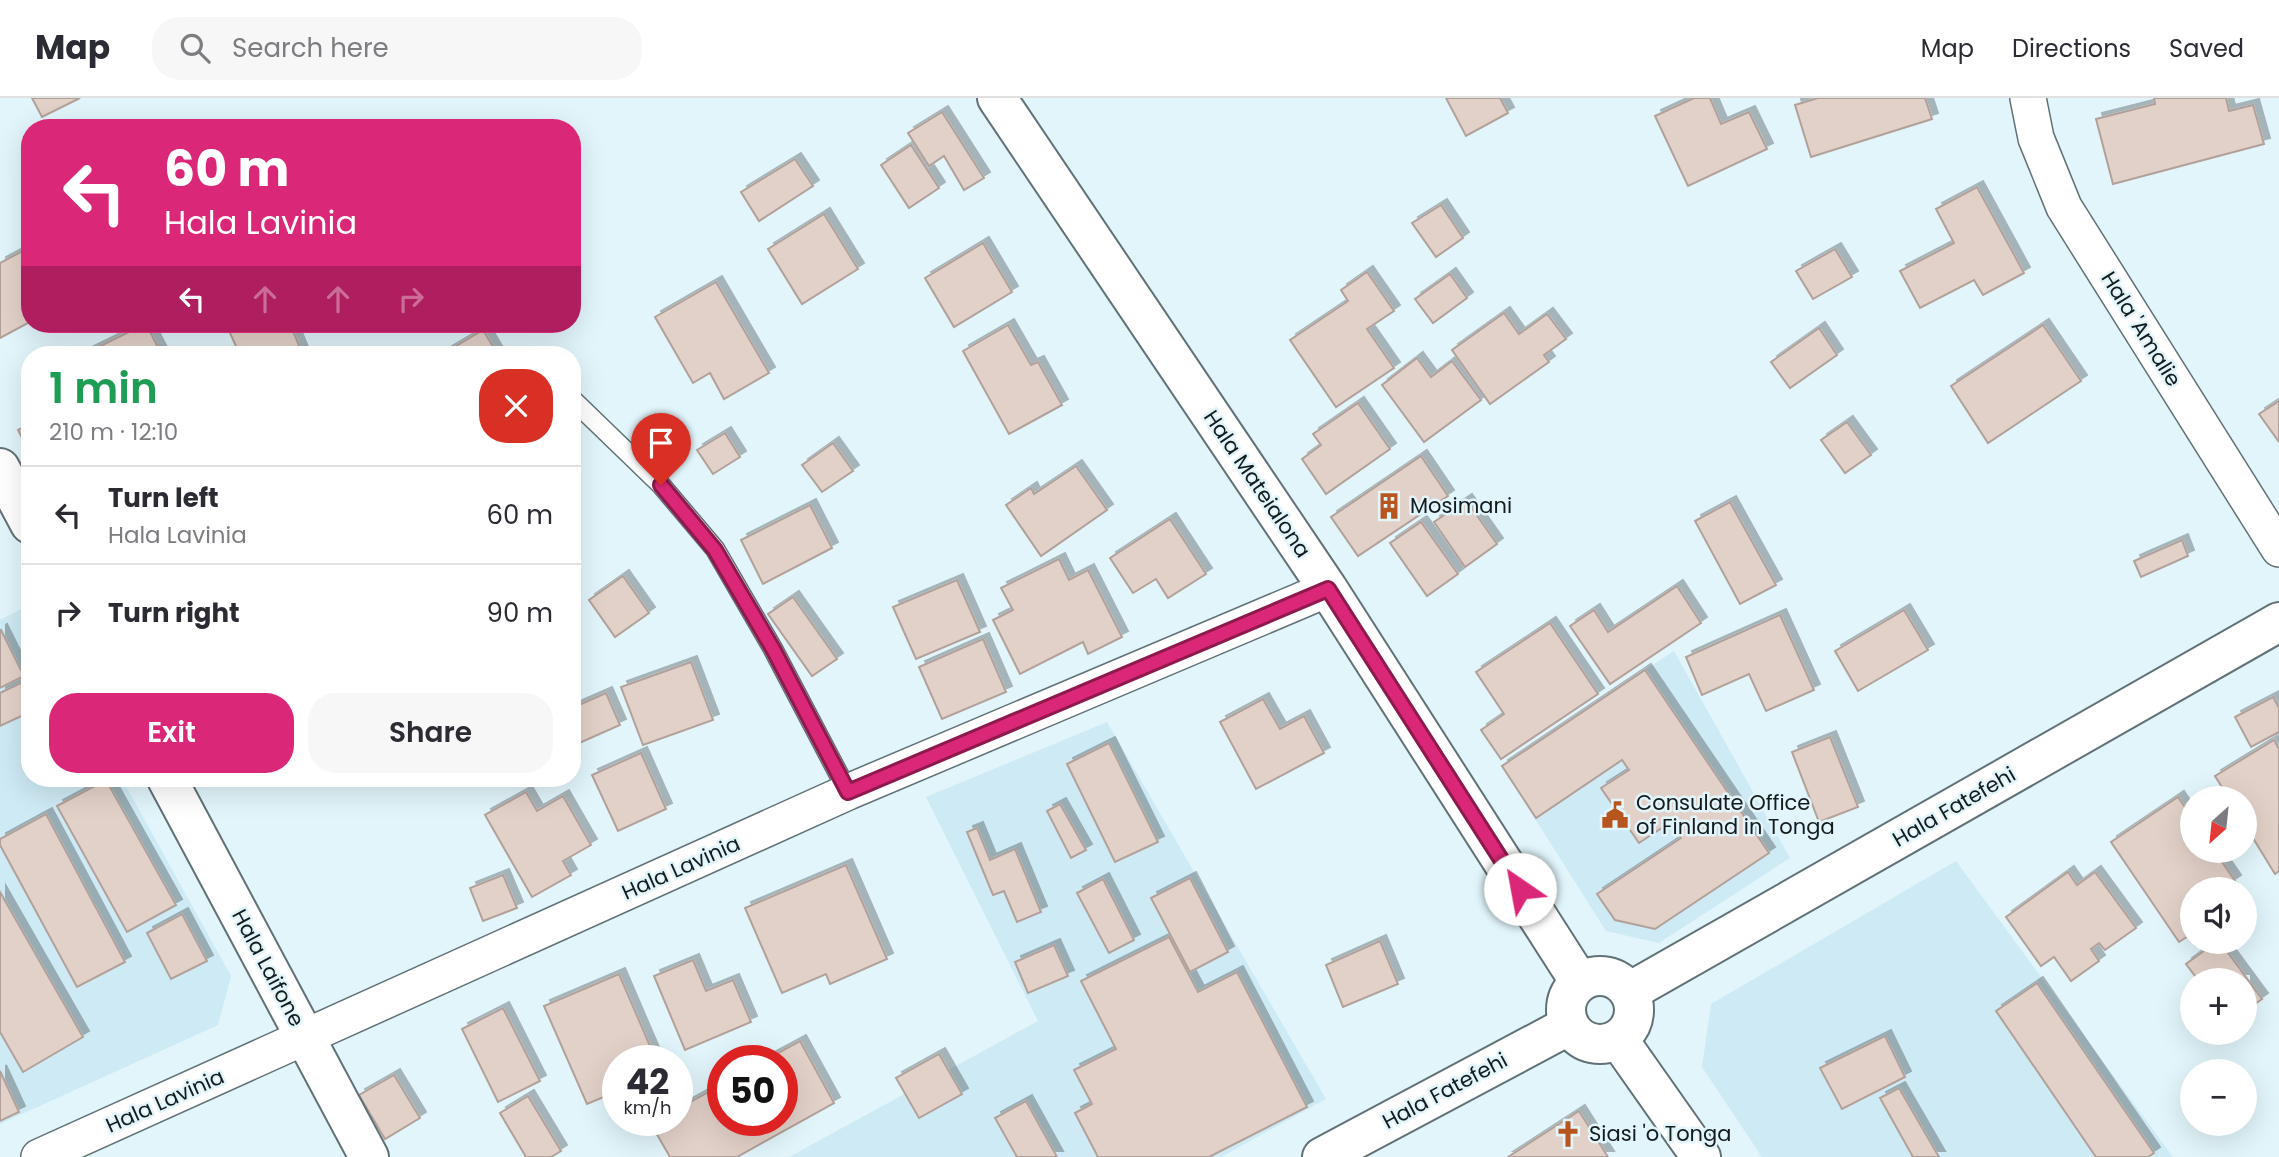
<!DOCTYPE html>
<html lang="en">
<head>
<meta charset="utf-8">
<style>
  :root { --surface:#fff; --page:#f7f7f7; --text:#2b2b33; --muted:#7c7c81; --line:#e1e1e2; --accent:#db2777 }
  body { margin:0; font-family:Poppins,sans-serif; background:var(--page); color:var(--text); height:100vh; display:flex; flex-direction:column; font-size:26px; white-space:nowrap }
  * { box-sizing:border-box; margin:0 }
  p { font-size:23px; color:var(--muted) }
  .icon { flex:none; width:38px; height:38px; fill:none; stroke:currentColor; stroke-width:2; stroke-linecap:round; stroke-linejoin:round }
  .map { position:relative; flex:1; overflow:hidden }
  .sheet { position:absolute; left:21px; top:248px; width:560px; height:441px; display:flex; flex-direction:column; background:var(--surface); border-radius:28px; box-shadow:0 7px 28px #0002 }
  .sheet>* { flex:none }
  .guide { position:absolute; left:21px; top:21px; width:560px; height:214px; border-radius:28px; box-shadow:0 7px 28px #0002; background:#db2777; color:#fff; overflow:hidden }
  .needle { width:46px; rotate:207deg }
  .buttons { position:absolute; left:2180px; top:688px; display:grid; gap:14px }
  .buttons a { display:grid; place-items:center; width:77px; height:77px; border-radius:50%; background:var(--surface); box-shadow:0 7px 28px #0002; font-size:35px }
  .speed { position:absolute; left:602px; top:947px; display:flex; gap:14px; font-size:35px; font-weight:700; text-align:center }
  .speed>* { display:grid; place-content:center; width:91px; height:91px; border-radius:50%; background:var(--surface); box-shadow:0 7px 28px #0002; line-height:1 }
  .speed small { font-size:18px; font-weight:400 }
  .speed .limit { border:10px solid #d22; background:#fff; color:#111 }
  .pin { position:absolute; display:grid; place-items:center; width:60px; height:60px; color:#fff; margin:-72px -30px; border-radius:50% 50% 50% 0; rotate:-45deg; box-shadow:0 0 7px #0007 }
  .pin .icon { rotate:45deg }
  .me { position:absolute; width:77px; margin:-38px; rotate:327deg; stroke-linejoin:round; filter:drop-shadow(0 0 5px #0008) }
  .turn { display:flex; align-items:center; gap:24px; height:147px; padding:0 28px; font-size:32px }
  .turn .icon { width:91px; height:91px; stroke-width:2.5 }
  .turn b { display:block; font-size:49px; line-height:60px }
  .lanes { display:flex; align-items:center; height:66px; padding:0 28px; background:#0003; justify-content:center; gap:35px; direction:ltr }
  .lanes .off { opacity:.35 }
  .round { display:grid; place-items:center; flex:none; width:74px; height:74px; border-radius:28px; background:var(--page) }
  .headline { display:flex; align-items:center; justify-content:space-between; height:119px; padding:0 28px }
  h1 { font-size:42px; font-weight:600; line-height:52px; color:#1e9e55 }
  .primary-button { display:flex; gap:14px; margin-top:auto; padding:14px 28px }
  .primary-button a { flex:1; height:80px; border-radius:28px; background:var(--accent); color:#fff; font-size:28px; font-weight:600; line-height:80px; text-align:center }
  .primary-button a+a { background:var(--page); color:var(--text) }
  ul { padding:0; list-style:none }
  li { display:flex; align-items:center; gap:21px; height:98px; padding:0 28px; border-top:2px solid var(--line) }
  li div { flex:1 }
  li b { display:block; font-size:26px }
  li em { font-style:normal }
  header { display:flex; align-items:center; gap:42px; box-sizing:border-box; height:98px; padding:0 35px; background:var(--surface); border-bottom:2px solid var(--line) }
  header strong { font-size:33px }
  nav { display:flex; gap:38px; margin-inline-start:auto; font-size:24px }
  .search { width:490px; height:63px; background:var(--page); display:flex; align-items:center; gap:18px; box-sizing:border-box; padding:0 24px; border-radius:28px; color:var(--muted); font-size:26px }
  .map>svg:first-child { display:block }
</style>
</head>
<body>
<header>
<strong>Map</strong>
<div class="search"><svg class="icon" aria-label="search" viewBox="0 0 24 24"><circle cx="10" cy="10" r="6"/><path d="M15 15l6 6"/></svg>Search here</div>
<nav><a>Map</a><a>Directions</a><a>Saved</a></nav>
</header>
<div class="map">
<svg width="2279" height="1059" viewBox="0 0 2279 1059">
  <defs>
    <filter id="shadow"><feDropShadow dx="6" dy="-6" stdDeviation="0" flood-color="#0004"/></filter>
  </defs>
  <rect width="100%" height="100%" fill="#e1f5fb"/>
  <g fill="#ceeaf4">
    <polygon points="27,508 30,513 30,681 122,681 231,878 218,927 0,1026 0,522"/>
    <polygon points="1674,553 1790,760 1659,845 1606,833 1501,667"/>
    <polygon points="1107,624 1326,1001 1221,1059 789,1059 1038,923 926,699"/>
    <polygon points="1956,763 2173,1059 1762,1059 1702,969 1711,906"/>
  </g>
  <g fill="#e2d1c9" stroke="#b2a19a" stroke-width="2" filter="url(#shadow)">
    <polygon points="32,0 80,0 42,19"/>
    <polygon points="1446,0 1500,0 1508,15 1466,38"/>
    <polygon points="1694,0 1710,0 1721,26 1749,14 1767,51 1688,88 1655,18"/>
    <polygon points="1818,0 1925,0 1932,21 1811,59 1795,7"/>
    <polygon points="2154,0 2226,0 2229,13 2253,7 2264,46 2113,86 2096,21 2155,6"/>
    <polygon points="942,14 984,80 964,92 944,58 929,68 908,35"/>
    <polygon points="911,47 939,90 909,110 881,67"/>
    <polygon points="795,61 813,88 759,123 741,94"/>
    <polygon points="1977,89 2024,175 1983,197 1974,182 1920,210 1900,173 1954,145 1936,111"/>
    <polygon points="1441,107 1463,140 1436,159 1412,125"/>
    <polygon points="824,116 858,171 802,206 768,151"/>
    <polygon points="983,145 1012,194 954,229 925,180"/>
    <polygon points="30,149 30,224 0,240 0,165"/>
    <polygon points="1835,151 1852,179 1813,201 1796,173"/>
    <polygon points="1367,174 1394,213 1367,231 1394,270 1336,309 1290,242 1348,203 1341,192"/>
    <polygon points="1450,176 1467,200 1433,225 1415,201"/>
    <polygon points="716,184 769,275 724,301 710,275 693,285 655,219"/>
    <polygon points="1504,215 1519,236 1547,216 1566,241 1544,257 1549,264 1490,306 1452,252"/>
    <polygon points="146,226 162,257 82,257 145,226"/>
    <polygon points="226,226 290,226 303,257 233,257 239,255"/>
    <polygon points="1008,227 1031,267 1038,264 1062,307 1009,336 963,253"/>
    <polygon points="2043,227 2081,283 1988,345 1951,288"/>
    <polygon points="1819,230 1837,257 1790,290 1771,264"/>
    <polygon points="483,232 498,257 441,257"/>
    <polygon points="1417,260 1431,279 1452,263 1481,302 1424,344 1382,287"/>
    <polygon points="2279,303 2279,344 2259,316"/>
    <polygon points="1358,305 1390,351 1326,396 1302,361 1321,347 1313,336"/>
    <polygon points="1847,324 1871,357 1845,375 1821,342"/>
    <polygon points="30,326 30,355 18,332"/>
    <polygon points="725,335 740,359 713,376 697,352"/>
    <polygon points="833,345 853,373 822,394 802,367"/>
    <polygon points="1421,358 1448,398 1358,458 1331,419"/>
    <polygon points="1076,368 1107,412 1041,458 1006,407 1031,390 1034,396"/>
    <polygon points="1466,402 1497,446 1465,469 1434,424"/>
    <polygon points="1730,404 1776,487 1740,506 1695,423"/>
    <polygon points="810,407 832,450 763,486 741,442"/>
    <polygon points="1170,421 1206,476 1168,500 1156,481 1133,495 1110,460"/>
    <polygon points="1421,424 1458,476 1427,498 1390,445"/>
    <polygon points="2182,442 2188,458 2141,479 2134,463"/>
    <polygon points="1059,461 1069,482 1088,472 1122,539 1088,556 1083,544 1020,576 993,522 1013,512 1001,490"/>
    <polygon points="623,478 649,515 615,539 589,502"/>
    <polygon points="957,482 980,534 916,561 893,509"/>
    <polygon points="1677,488 1701,525 1610,586 1570,528 1594,512 1608,534"/>
    <polygon points="793,499 837,561 812,578 768,516"/>
    <polygon points="1904,512 1928,552 1858,593 1835,553"/>
    <polygon points="1780,517 1814,592 1766,613 1749,576 1702,597 1686,559"/>
    <polygon points="1550,525 1598,596 1501,661 1481,632 1504,616 1476,574"/>
    <polygon points="1,532 24,578 0,590 0,533"/>
    <polygon points="983,541 1006,594 942,621 919,569"/>
    <polygon points="691,564 713,622 643,647 621,589"/>
    <polygon points="1645,572 1769,755 1655,831 1615,822 1597,796 1681,740 1671,724 1639,745 1601,690 1629,672 1622,662 1536,720 1502,668"/>
    <polygon points="29,581 30,614 0,628 0,595"/>
    <polygon points="606,595 620,627 577,646 572,636 572,610"/>
    <polygon points="2273,599 2279,610 2279,634 2251,649 2235,619"/>
    <polygon points="1263,601 1280,631 1304,618 1324,655 1256,691 1220,624"/>
    <polygon points="1830,639 1858,709 1819,724 1792,654"/>
    <polygon points="2274,642 2279,651 2279,773 2275,776 2245,727 2245,700 2229,700 2215,678"/>
    <polygon points="1109,645 1158,744 1115,764 1067,666"/>
    <polygon points="641,655 666,711 618,733 592,677"/>
    <polygon points="106,682 176,807 127,834 57,708"/>
    <polygon points="526,694 537,713 563,698 591,747 563,763 571,777 532,799 485,717"/>
    <polygon points="2178,699 2193,721 2193,752 2214,752 2235,783 2223,791 2193,791 2193,835 2179,844 2111,744"/>
    <polygon points="1060,706 1086,752 1071,760 1047,713"/>
    <polygon points="46,716 125,864 77,889 0,747 0,741"/>
    <polygon points="977,730 990,762 1015,751 1041,814 1017,824 1004,793 993,797 967,734"/>
    <polygon points="846,767 887,861 830,886 826,876 782,895 745,810"/>
    <polygon points="2068,774 2077,787 2095,774 2136,830 2105,852 2099,845 2091,851 2099,863 2071,883 2054,859 2041,868 2006,819"/>
    <polygon points="503,777 517,810 483,823 470,790"/>
    <polygon points="1190,780 1228,854 1190,874 1151,800"/>
    <polygon points="1103,781 1134,842 1109,855 1077,795"/>
    <polygon points="0,794 83,939 23,974 0,934"/>
    <polygon points="182,816 207,863 171,881 147,835"/>
    <polygon points="1169,839 1198,894 1237,874 1307,1009 1209,1059 1098,1059 1075,1015 1092,1006 1074,972 1116,951 1081,883"/>
    <polygon points="1380,843 1398,886 1343,909 1326,867"/>
    <polygon points="2216,844 2220,844 2262,901 2245,913 2245,882 2198,882 2186,866"/>
    <polygon points="1054,847 1068,878 1028,895 1015,864"/>
    <polygon points="693,862 706,893 733,882 751,924 685,952 654,878"/>
    <polygon points="619,876 656,962 618,962 618,993 587,1006 544,908"/>
    <polygon points="2037,885 2154,1055 2148,1059 2096,1059 1996,913"/>
    <polygon points="503,910 540,983 498,1004 462,931"/>
    <polygon points="1885,938 1905,979 1842,1011 1820,970"/>
    <polygon points="800,943 834,1005 737,1059 670,1059 651,1026 658,1022 677,1022 677,1011 723,986 723,1022 782,1022 782,962 765,962"/>
    <polygon points="939,956 962,996 919,1020 896,980"/>
    <polygon points="0,973 19,1014 0,1023"/>
    <polygon points="394,977 420,1020 385,1041 359,997"/>
    <polygon points="1899,990 1939,1059 1913,1059 1880,1000"/>
    <polygon points="528,998 561,1053 551,1059 526,1059 500,1015"/>
    <polygon points="1026,1003 1057,1059 1017,1059 995,1020"/>
    <polygon points="1579,1013 1608,1059 1508,1059"/>
  </g>
  <g fill="none" stroke-linecap="round" stroke-linejoin="round">
    <defs>
      <polyline id="lane" points="572,301 661,387 715,451 773,551 848,694"/>
      <g id="street">
        <polyline points="2028,0 2036,40 2064,109 2279,451"/>
        <polyline points="39,1059 848,694 1328,491"/>
      </g>
      <g id="secondary">
        <polyline points="997,0 1328,491 1579,883"/>
        <polyline points="0,370 30,426"/>
        <polyline points="167,681 369,1059"/>
        <circle cx="1600" cy="912" r="34"/>
        <polyline points="1629,894 2279,524"/>
        <polyline points="1618,941 1701,1059"/>
        <polyline points="1322,1059 1568,928"/>
      </g>
    </defs>
    <use href="#lane" stroke="#607177" stroke-width="21"/>
    <use href="#street" stroke="#607177" stroke-width="38"/>
    <use href="#secondary" stroke="#607177" stroke-width="42"/>
    <use href="#lane" stroke="#fff" stroke-width="18"/>
    <use href="#street" stroke="#fff" stroke-width="35"/>
    <use href="#secondary" stroke="#fff" stroke-width="38"/>
  </g>
  <g fill="none" stroke-linecap="round" stroke-linejoin="round">
    <defs>
      <polyline id="route" points="661,387 715,452 773,551 848,694 1328,491 1520,791"/>
    </defs>
    <use href="#route" stroke="#8e194d" stroke-width="18"/>
    <use href="#route" stroke="#db2777" stroke-width="12"/>
  </g>
  <defs>
    <symbol id="building-bare" viewBox="-9 -9 18 18"><path d="M-4-6H4V6H1V3H-1V6H-4ZM-2.5-4.3h1.7v1.8h-1.7ZM.8-4.3h1.7v1.8H.8ZM-2.5-1h1.7V.8h-1.7ZM.8-1h1.7V.8H.8Z" fill="#b8541d" stroke="#e1f5fb" stroke-width="2.5" paint-order="stroke"/></symbol>
    <symbol id="civic-bare" viewBox="-9 -9 18 18"><path d="M-.6-6.5H3V-4.5H.6V-3L4-1V1h2V6H-6V1h2V-1L-.6-3ZM-1.2 2.5V6h2.4V2.5Z" fill="#b8541d" stroke="#e1f5fb" stroke-width="2.5" paint-order="stroke"/></symbol>
    <symbol id="church-bare" viewBox="-9 -9 18 18"><path d="M-1.2-6h2.4v3.5h3.3v2.4h-3.3V6h-2.4V-.1h-3.3v-2.4h3.3Z" fill="#b8541d" stroke="#e1f5fb" stroke-width="2.5" paint-order="stroke"/></symbol>
  </defs>
  <g fill-rule="evenodd">
    <use href="#building-bare" x="1370" y="389" width="38" height="38"/>
    <use href="#civic-bare" x="1596" y="698" width="38" height="38"/>
    <use href="#church-bare" x="1549" y="1017" width="38" height="38"/>
  </g>
  <g text-anchor="middle" stroke-width="5" stroke-linejoin="round" paint-order="stroke">
    <g font-size="21" fill="#141b1d" stroke="#e1f5fb">
      <text transform="translate(2141 231) rotate(58)" y="7">Hala 'Amalie</text>
      <text transform="translate(1257 386) rotate(56)" y="7">Hala Mateialona</text>
      <text transform="translate(1954 709) rotate(-30)" y="7">Hala Fatefehi</text>
      <text transform="translate(681 770) rotate(-24)" y="7">Hala Lavinia</text>
      <text transform="translate(268 870) rotate(62)" y="7">Hala Laifone</text>
      <text transform="translate(1445 993) rotate(-28)" y="7">Hala Fatefehi</text>
      <text transform="translate(165 1003) rotate(-24)" y="7">Hala Lavinia</text>
    </g>
    <g font-size="21" fill="#141b1d" stroke="#e1f5fb" text-anchor="start">
      <text x="1410" y="415">Mosimani</text>
      <text x="1636" y="712">Consulate Office<tspan x="1636" dy="24">of Finland in Tonga</tspan></text>
      <text x="1589" y="1043">Siasi 'o Tonga</text>
    </g>
  </g>
</svg>
<div class="buttons">
<a><svg class="needle" viewBox="-14 -14 28 28"><path d="M0-13l5 13h-10z" fill="#e53935"/><path d="M0 13l5-13h-10z" fill="#7c7c81"/></svg></a>
<a><svg class="icon" aria-label="sound" viewBox="0 0 24 24"><path d="M4 9h4l5-4v14l-5-4H4zM17 9q2 3 0 6"/></svg></a>
<a>+</a>
<a>−</a>
</div>
<div class="speed"><div>42<small>km/h</small></div><div class="limit">50</div></div>
<div class="pin" style="left:661px;top:387px;background:#d93025"><svg class="icon" aria-label="arrive" viewBox="0 0 24 24"><path d="M6 21V4h12l-3 4 3 4H6"/></svg></div>
<svg class="me" style="left:1520px;top:791px" viewBox="-20 -20 40 40"><circle r="19" fill="#fff"/><path d="M0-13L10 11 0 6-10 11z" fill="#db2777"/></svg>
<div class="guide">
<div class="turn"><svg class="icon" aria-label="left" viewBox="0 0 24 24"><path d="M17 20v-9H6M10 6l-5 5 5 5"/></svg><div><b>60 m</b>Hala Lavinia</div></div>
<div class="lanes"><svg class="icon" aria-label="left" viewBox="0 0 24 24"><path d="M17 20v-9H6M10 6l-5 5 5 5"/></svg><svg class="icon off" aria-label="ahead" viewBox="0 0 24 24"><path d="M12 20V5M6 11l6-6 6 6"/></svg><svg class="icon off" aria-label="ahead" viewBox="0 0 24 24"><path d="M12 20V5M6 11l6-6 6 6"/></svg><svg class="icon off" aria-label="right" viewBox="0 0 24 24"><path d="M7 20v-9h11M14 6l5 5-5 5"/></svg></div>
</div>
<section class="sheet">
<div class="headline"><div><h1>1 min</h1><p>210 m · 12:10</p></div><a class="round" style="background:#d93025;color:#fff"><svg class="icon" aria-label="close" viewBox="0 0 24 24"><path d="M6 6l12 12M18 6L6 18"/></svg></a></div>
<ul>
<li><svg class="icon" aria-label="left" viewBox="0 0 24 24"><path d="M17 20v-9H6M10 6l-5 5 5 5"/></svg><div><b>Turn left</b><p>Hala Lavinia</p></div><em>60 m</em></li>
<li><svg class="icon" aria-label="right" viewBox="0 0 24 24"><path d="M7 20v-9h11M14 6l5 5-5 5"/></svg><div><b>Turn right</b></div><em>90 m</em></li>
</ul>
<div class="primary-button"><a>Exit</a><a>Share</a></div>
</section>
</div>
</body>
</html>
